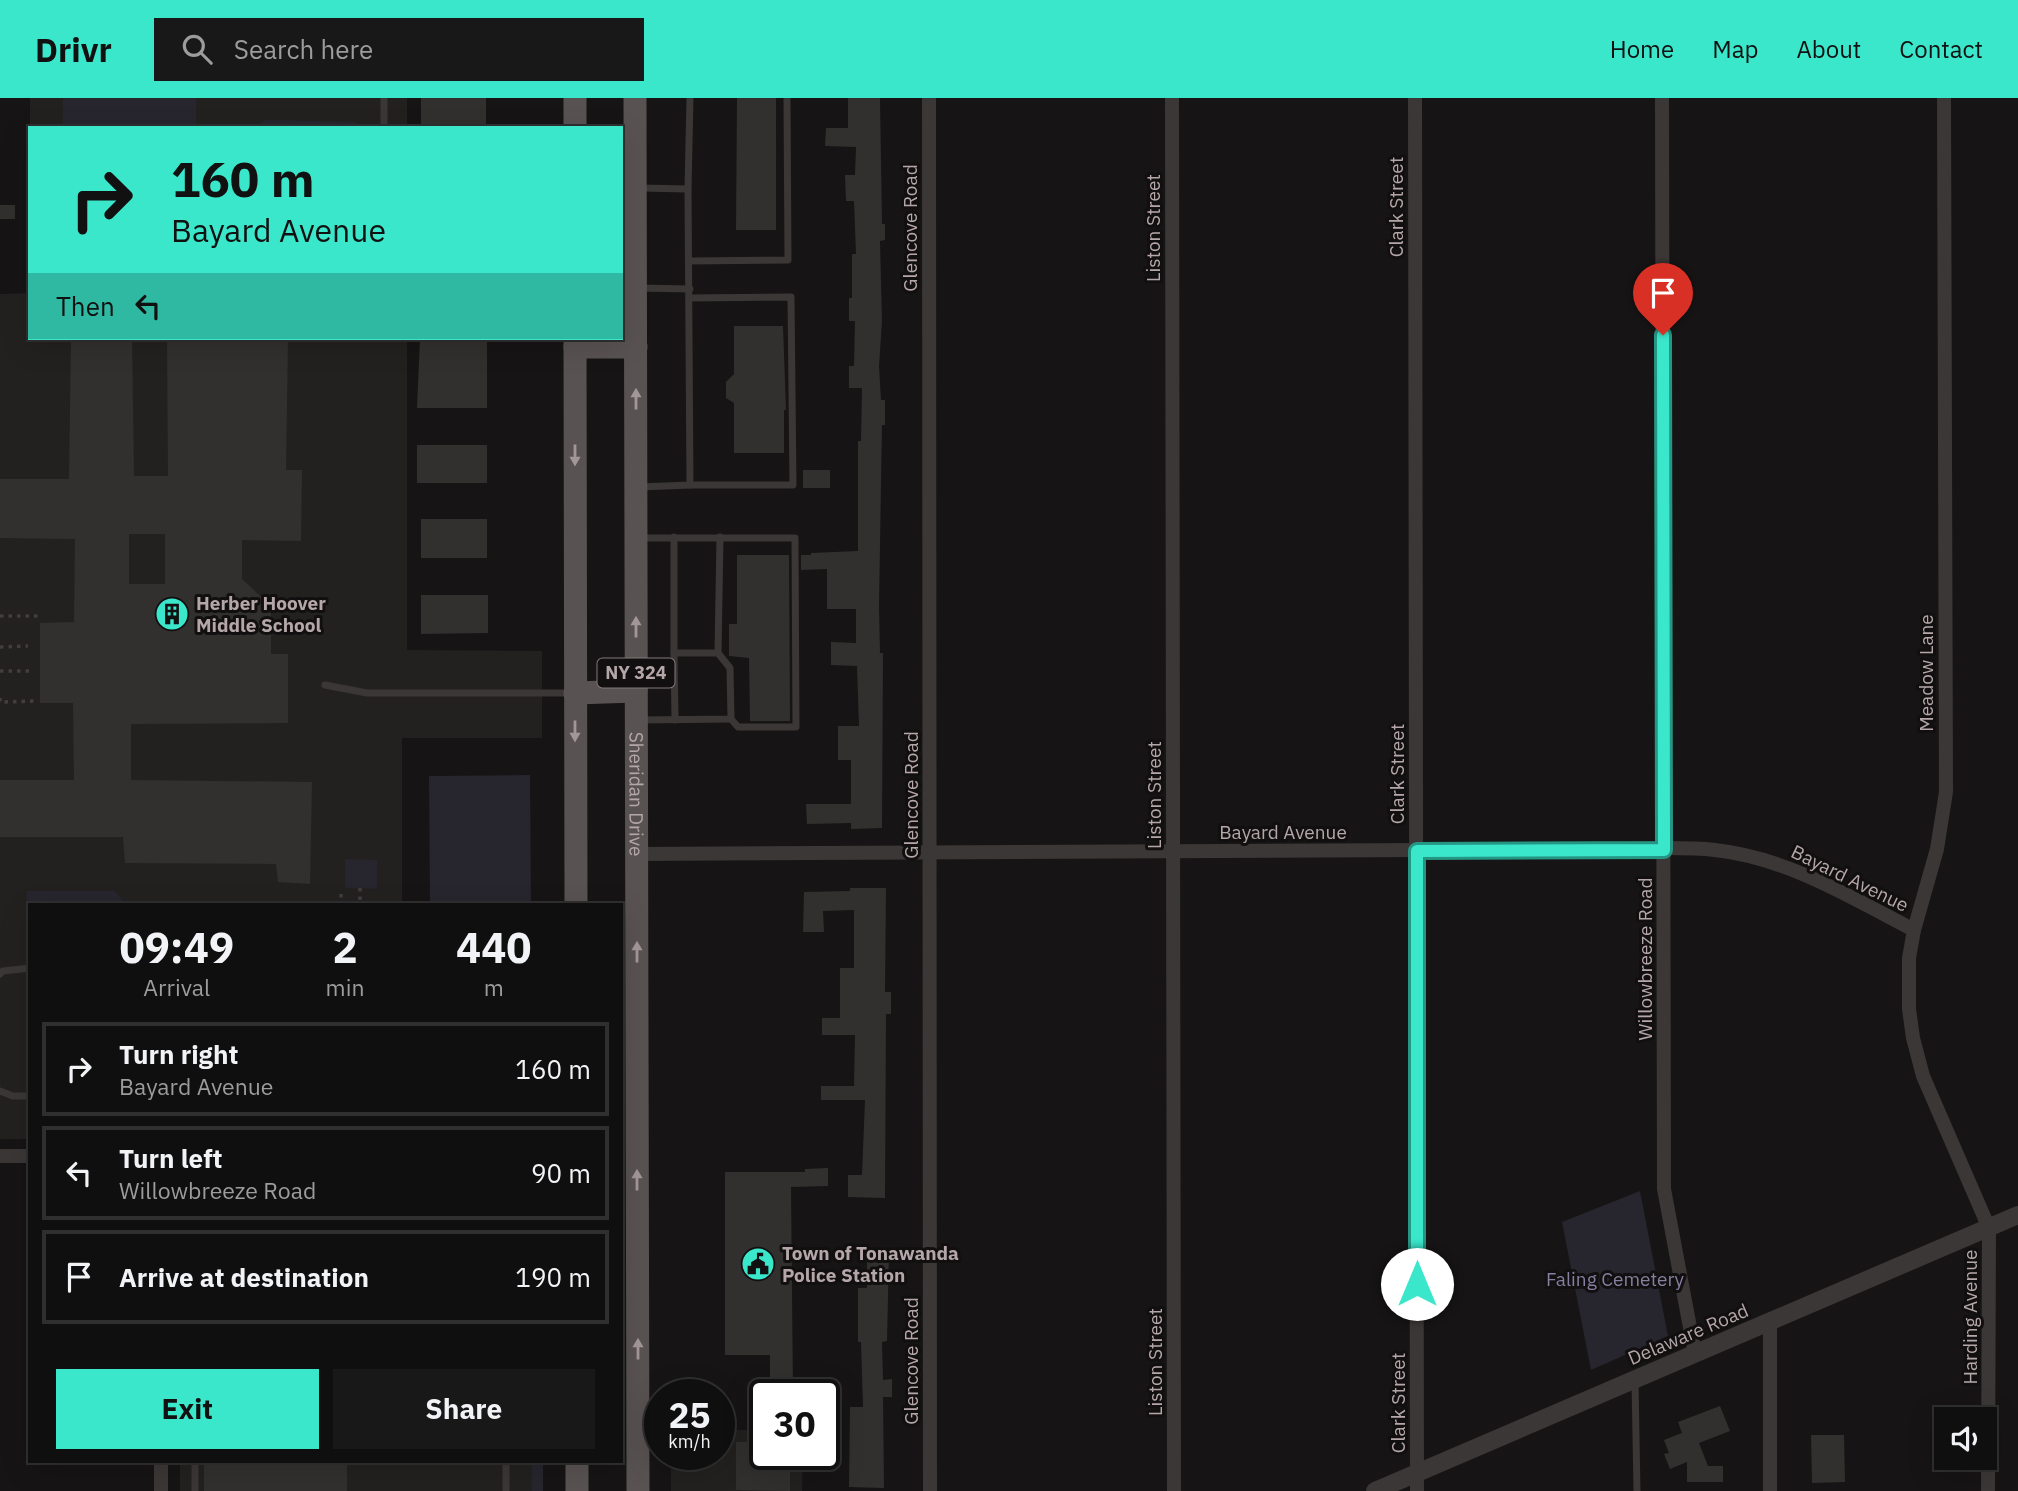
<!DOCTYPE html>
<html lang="en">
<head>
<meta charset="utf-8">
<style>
  :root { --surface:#100f0f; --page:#191818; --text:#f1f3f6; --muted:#9c9c9e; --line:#302f2f; --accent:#3be7cb }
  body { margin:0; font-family:"IBM Plex Sans",sans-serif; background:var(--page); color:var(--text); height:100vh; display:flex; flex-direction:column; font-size:26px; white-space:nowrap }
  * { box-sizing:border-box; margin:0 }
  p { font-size:23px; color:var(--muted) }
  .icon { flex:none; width:38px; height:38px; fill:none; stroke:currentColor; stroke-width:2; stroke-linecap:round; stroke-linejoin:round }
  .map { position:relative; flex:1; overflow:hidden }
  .details { position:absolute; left:28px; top:805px; width:595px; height:560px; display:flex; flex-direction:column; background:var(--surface); border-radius:0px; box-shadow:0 7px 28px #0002,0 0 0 2px var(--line) }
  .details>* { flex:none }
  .hud { position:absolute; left:28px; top:28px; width:595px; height:214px; border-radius:0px; box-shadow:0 7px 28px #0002,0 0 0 2px var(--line); background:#3be7cb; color:#111; overflow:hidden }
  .fabs { position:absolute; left:1934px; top:1309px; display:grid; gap:14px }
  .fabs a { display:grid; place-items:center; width:63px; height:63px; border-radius:0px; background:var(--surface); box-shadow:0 7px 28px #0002,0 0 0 2px var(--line); font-size:35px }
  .speed { position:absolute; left:644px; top:1281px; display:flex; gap:14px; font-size:35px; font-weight:700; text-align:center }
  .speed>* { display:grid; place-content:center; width:91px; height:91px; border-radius:50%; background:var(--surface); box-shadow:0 7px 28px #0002,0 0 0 2px var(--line); line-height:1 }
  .speed small { font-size:18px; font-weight:400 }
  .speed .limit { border:4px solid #111; border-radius:10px; background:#fff; color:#111 }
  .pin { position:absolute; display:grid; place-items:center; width:60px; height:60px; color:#fff; margin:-72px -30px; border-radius:50% 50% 50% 0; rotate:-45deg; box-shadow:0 0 7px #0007 }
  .pin .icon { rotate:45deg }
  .me { position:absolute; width:77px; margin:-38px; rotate:0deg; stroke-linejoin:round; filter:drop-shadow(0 0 5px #0008) }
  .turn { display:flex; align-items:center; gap:24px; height:147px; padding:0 28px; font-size:32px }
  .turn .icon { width:91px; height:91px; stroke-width:2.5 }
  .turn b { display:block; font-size:49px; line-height:60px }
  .then { display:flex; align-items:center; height:66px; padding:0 28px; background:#0003; gap:14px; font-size:26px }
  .eta { display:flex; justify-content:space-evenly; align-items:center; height:119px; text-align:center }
  .eta b { font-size:42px; font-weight:700; line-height:49px }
  .button { display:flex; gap:14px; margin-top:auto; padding:14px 28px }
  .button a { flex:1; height:80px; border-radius:0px; background:var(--accent); color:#111; font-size:28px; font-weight:700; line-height:80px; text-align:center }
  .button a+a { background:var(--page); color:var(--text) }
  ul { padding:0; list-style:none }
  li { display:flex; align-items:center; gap:21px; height:94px; margin:0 14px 10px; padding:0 14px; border:4px solid var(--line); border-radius:0px }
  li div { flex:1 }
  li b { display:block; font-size:26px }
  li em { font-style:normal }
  header { display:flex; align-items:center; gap:42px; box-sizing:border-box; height:98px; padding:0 35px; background:var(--accent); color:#111 }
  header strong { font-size:33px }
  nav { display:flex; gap:38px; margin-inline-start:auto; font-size:24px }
  .search { width:490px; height:63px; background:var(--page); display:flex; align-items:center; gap:18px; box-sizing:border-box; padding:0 24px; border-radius:0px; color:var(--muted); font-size:26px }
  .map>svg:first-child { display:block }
</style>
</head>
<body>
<header>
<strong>Drivr</strong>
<div class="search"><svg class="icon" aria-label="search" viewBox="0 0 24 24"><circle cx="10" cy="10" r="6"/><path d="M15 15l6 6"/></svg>Search here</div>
<nav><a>Home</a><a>Map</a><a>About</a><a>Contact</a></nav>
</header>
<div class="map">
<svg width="2018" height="1393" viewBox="0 0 2018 1393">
  <rect width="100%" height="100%" fill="#161414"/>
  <g fill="#232120">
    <rect x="30" y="0" width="377" height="30"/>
    <polygon points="30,195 30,240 407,240 407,552 542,553 542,640 402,640 402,807 30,807 30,1041 0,1041 0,196"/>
    <polygon points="719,1332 765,1332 765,1356 803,1356 802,1393 671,1393 671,1356 719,1356"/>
    <rect x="180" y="1363" width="352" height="30"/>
  </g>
  <g fill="#27252d">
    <rect x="63" y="0" width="133" height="27"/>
    <polygon points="264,22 356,24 356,30 258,30"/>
    <polygon points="530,677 531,807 430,807 429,678"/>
    <polygon points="345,761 377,762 377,791 345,790"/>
    <polygon points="27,793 114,793 128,807 30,807 30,859 27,856"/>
    <polygon points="1640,1093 1668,1238 1591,1272 1562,1124"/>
    <rect x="532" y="1363" width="11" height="30"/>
  </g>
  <g fill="#32302f" fill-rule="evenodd">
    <rect x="421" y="0" width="65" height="28"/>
    <polygon points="737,0 776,0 776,132 736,132"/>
    <polygon points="848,0 880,0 882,126 885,126 885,142 880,143 882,223 879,268 881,302 885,302 885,327 882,327 879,508 880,555 883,555 882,730 851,731 851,725 807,726 806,706 851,706 851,662 838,662 838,628 859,628 857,568 831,567 831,544 856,545 856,511 827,511 827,471 801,472 801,457 811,457 811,455 858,453 858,343 861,343 862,290 849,290 849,268 854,268 855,223 849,223 849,200 852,200 852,156 856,156 854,103 846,103 845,77 855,77 856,49 825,48 826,30 848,30"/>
    <rect x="0" y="107" width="15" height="14"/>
    <polygon points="734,228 783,228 786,312 784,312 784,355 734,355 734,305 726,300 726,284 734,276"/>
    <path d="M71,240H132L134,378H168L167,240H288L286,372H302L301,443L242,442V481L271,508V556H288V625L131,626V682L312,684L310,786L278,784L276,766L125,765L123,739H0V682H74L73,605H40V525L74,524L75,441L0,440V381H69ZM129,436H165V486H129Z"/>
    <polygon points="420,240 487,240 487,310 417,310"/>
    <rect x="417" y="347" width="70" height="38"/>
    <rect x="803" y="372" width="27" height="18"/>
    <rect x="421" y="421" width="66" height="39"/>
    <polygon points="737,457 789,457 790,623 750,623 749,560 729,558 729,526 737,526"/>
    <polygon points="421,497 488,497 488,535 421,536"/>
    <polygon points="850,790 886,790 885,894 891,894 891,916 886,916 885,1100 848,1099 848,1077 862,1077 865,1002 821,1002 821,988 854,988 855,937 822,937 822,920 840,920 840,870 854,870 854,812 823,813 824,834 803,834 804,794 850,793"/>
    <polygon points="828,1070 828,1088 791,1089 793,1297 770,1297 770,1257 725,1257 725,1074 805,1074 805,1071"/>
    <polygon points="867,1155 889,1155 887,1243 882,1244 883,1282 892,1281 892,1299 883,1299 884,1390 849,1389 850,1309 863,1309 861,1244 858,1244 858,1190 867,1190"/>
    <polygon points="1720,1308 1730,1333 1699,1345 1708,1368 1723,1368 1723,1384 1687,1384 1687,1364 1670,1371 1664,1356 1669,1355 1664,1342 1682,1335 1678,1324"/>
    <polygon points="1811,1337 1844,1337 1845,1384 1812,1385"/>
    <polygon points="736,1344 765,1344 765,1356 790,1356 790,1393 736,1392"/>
    <rect x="204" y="1363" width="143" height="30"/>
  </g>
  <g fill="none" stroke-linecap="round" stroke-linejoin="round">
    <g stroke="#433d3e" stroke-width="3.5" stroke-dasharray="3.5 5" stroke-linecap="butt">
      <polyline points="0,518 42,518"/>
      <polyline points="0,549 28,548"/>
      <polyline points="0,573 30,573"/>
      <polyline points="0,600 0,604 37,603"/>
      <polyline points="360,790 360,807"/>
      <polyline points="341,796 341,806"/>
    </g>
    <g stroke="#3c3737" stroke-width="7">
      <polyline points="384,30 384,0"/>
      <polyline points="640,90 688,91"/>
      <polyline points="689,163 788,162 787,0"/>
      <polyline points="638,190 690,191"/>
      <polyline points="690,200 791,199 793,387 690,387"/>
      <polyline points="640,389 690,387 688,91 690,0"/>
      <polyline points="674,439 674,555 718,555 720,439"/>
      <polyline points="640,440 795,440 796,629 738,629 731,621"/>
      <polyline points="674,555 675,622"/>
      <polyline points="325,587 367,595 571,595"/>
      <polyline points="641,622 731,621 730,570 718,555"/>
      <polyline points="0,876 3,873 30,870"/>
      <polyline points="0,993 13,998 30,998"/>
      <polyline points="1635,1283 1637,1393"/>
      <polyline points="195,1363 195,1393"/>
      <polyline points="506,1363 506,1393"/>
    </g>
    <g stroke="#3c3737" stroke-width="14">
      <polyline points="929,0 930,1393"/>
      <polyline points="1172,0 1174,1393"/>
      <polyline points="1415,0 1417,1393"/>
      <polyline points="1662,0 1664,1091 1695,1256"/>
      <polyline points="1944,0 1946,694 1937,751 1914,832 1909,860 1909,911 1913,940 1923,978 1989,1130 1988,1393"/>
      <path d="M636,756L1603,751C1640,751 1679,748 1715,752C1788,760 1850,799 1914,832"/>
      <polyline points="0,1058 30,1058"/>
      <polyline points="1770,1224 1770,1393"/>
      <polyline points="161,1363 161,1393"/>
    </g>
    <polyline stroke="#3c3737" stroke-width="18" points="1375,1393 2018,1117"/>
    <g stroke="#595252" stroke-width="23">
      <polyline points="575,0 575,30"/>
      <path id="s1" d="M635,0L638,1393"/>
      <polyline points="575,240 576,807"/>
      <polyline points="575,249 636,249"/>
      <polyline points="575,595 636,593"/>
      <polyline points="577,1363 577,1393"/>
    </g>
  </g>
  <defs><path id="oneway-solid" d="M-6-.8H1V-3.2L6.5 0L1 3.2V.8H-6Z" transform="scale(1.75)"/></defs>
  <g fill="#a39698">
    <use href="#oneway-solid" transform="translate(636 301) rotate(-90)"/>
    <use href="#oneway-solid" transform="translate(575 357) rotate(90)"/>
    <use href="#oneway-solid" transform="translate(636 529) rotate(-90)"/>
    <use href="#oneway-solid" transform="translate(575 633) rotate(90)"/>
    <use href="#oneway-solid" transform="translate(637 854) rotate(-90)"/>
    <use href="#oneway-solid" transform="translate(637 1082) rotate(-90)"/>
    <use href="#oneway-solid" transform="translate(638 1251) rotate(-90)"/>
  </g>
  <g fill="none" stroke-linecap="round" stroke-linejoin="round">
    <defs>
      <polyline id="route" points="1417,1186 1417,753 1664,752 1663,237"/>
    </defs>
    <use href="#route" stroke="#269684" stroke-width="18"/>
    <use href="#route" stroke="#3be7cb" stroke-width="12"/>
  </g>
  <defs>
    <symbol id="building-disc" viewBox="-11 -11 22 22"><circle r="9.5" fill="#3be7cb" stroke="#110f0f"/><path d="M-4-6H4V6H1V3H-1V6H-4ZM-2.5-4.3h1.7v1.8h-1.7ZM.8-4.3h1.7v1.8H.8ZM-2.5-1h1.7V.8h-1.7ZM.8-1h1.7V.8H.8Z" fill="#111"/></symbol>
    <symbol id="civic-disc" viewBox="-11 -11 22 22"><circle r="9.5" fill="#3be7cb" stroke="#110f0f"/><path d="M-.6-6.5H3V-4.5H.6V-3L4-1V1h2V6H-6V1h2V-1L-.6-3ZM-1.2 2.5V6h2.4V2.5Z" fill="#111"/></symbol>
  </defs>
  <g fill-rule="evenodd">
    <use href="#building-disc" x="153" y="497" width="38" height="38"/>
    <use href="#civic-disc" x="739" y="1147" width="38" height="38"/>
  </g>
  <g text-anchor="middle" stroke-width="6" stroke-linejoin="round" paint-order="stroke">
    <rect fill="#110f0f" stroke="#84797b" stroke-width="2" x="597.5" y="560.5" width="77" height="29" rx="5"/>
    <g font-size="18" font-weight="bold" fill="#b5a7a9">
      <text x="636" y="581">NY 324</text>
    </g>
    <g font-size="19" fill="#b5a7a9" stroke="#110f0f">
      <text transform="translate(1396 109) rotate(-90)" y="7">Clark Street</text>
      <text transform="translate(910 130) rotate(-90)" y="7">Glencove Road</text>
      <text transform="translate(1153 130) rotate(-90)" y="7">Liston Street</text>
      <text transform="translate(1926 575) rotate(-90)" y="7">Meadow Lane</text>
      <text transform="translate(1397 676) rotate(-90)" y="7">Clark Street</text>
      <text dy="7" stroke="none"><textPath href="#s1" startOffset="696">Sheridan Drive</textPath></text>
      <text transform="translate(911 697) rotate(-90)" y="7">Glencove Road</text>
      <text transform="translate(1154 697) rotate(-90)" y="7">Liston Street</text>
      <text x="1283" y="741">Bayard Avenue</text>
      <text transform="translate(1850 780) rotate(26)" y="7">Bayard Avenue</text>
      <text transform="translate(1645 861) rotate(-90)" y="7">Willowbreeze Road</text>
      <text transform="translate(1970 1219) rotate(-90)" y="7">Harding Avenue</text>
      <text transform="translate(1688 1236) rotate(-23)" y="7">Delaware Road</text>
      <text transform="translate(911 1263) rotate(-90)" y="7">Glencove Road</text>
      <text transform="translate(1155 1264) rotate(-90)" y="7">Liston Street</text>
      <text transform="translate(1398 1305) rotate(-90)" y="7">Clark Street</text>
    </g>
    <g font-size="19" font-weight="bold" fill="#b5a7a9" stroke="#110f0f" text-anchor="start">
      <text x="196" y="512">Herber Hoover<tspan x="196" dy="22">Middle School</tspan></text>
      <text x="782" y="1162">Town of Tonawanda<tspan x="782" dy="22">Police Station</tspan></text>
    </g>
    <g font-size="19" fill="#867f9f" stroke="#110f0f">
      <text x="1615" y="1188">Faling Cemetery</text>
    </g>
  </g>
</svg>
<div class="fabs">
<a><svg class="icon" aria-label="sound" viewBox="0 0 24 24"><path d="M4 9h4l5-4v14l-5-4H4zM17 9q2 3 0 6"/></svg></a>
</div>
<div class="speed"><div>25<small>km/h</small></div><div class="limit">30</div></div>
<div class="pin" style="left:1663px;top:237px;background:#d93025"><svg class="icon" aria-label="arrive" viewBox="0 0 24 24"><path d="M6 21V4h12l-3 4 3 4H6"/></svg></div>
<svg class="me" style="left:1417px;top:1186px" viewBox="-20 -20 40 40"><circle r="19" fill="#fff"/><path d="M0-13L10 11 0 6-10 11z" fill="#3be7cb"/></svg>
<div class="hud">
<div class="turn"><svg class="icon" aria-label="right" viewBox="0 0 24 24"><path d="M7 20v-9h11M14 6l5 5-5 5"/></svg><div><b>160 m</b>Bayard Avenue</div></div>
<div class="then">Then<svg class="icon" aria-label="left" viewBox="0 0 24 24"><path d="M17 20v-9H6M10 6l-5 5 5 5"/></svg></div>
</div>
<section class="details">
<div class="eta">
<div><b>09:49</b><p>Arrival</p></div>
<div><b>2</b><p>min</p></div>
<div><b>440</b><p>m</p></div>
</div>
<ul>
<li><svg class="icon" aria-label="right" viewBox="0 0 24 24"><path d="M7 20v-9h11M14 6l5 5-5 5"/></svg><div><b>Turn right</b><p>Bayard Avenue</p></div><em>160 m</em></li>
<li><svg class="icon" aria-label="left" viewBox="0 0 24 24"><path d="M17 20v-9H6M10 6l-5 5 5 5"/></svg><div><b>Turn left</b><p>Willowbreeze Road</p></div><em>90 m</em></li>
<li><svg class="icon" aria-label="arrive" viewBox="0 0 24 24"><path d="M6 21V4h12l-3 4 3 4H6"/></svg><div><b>Arrive at destination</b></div><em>190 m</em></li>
</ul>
<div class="button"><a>Exit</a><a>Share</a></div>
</section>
</div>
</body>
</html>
